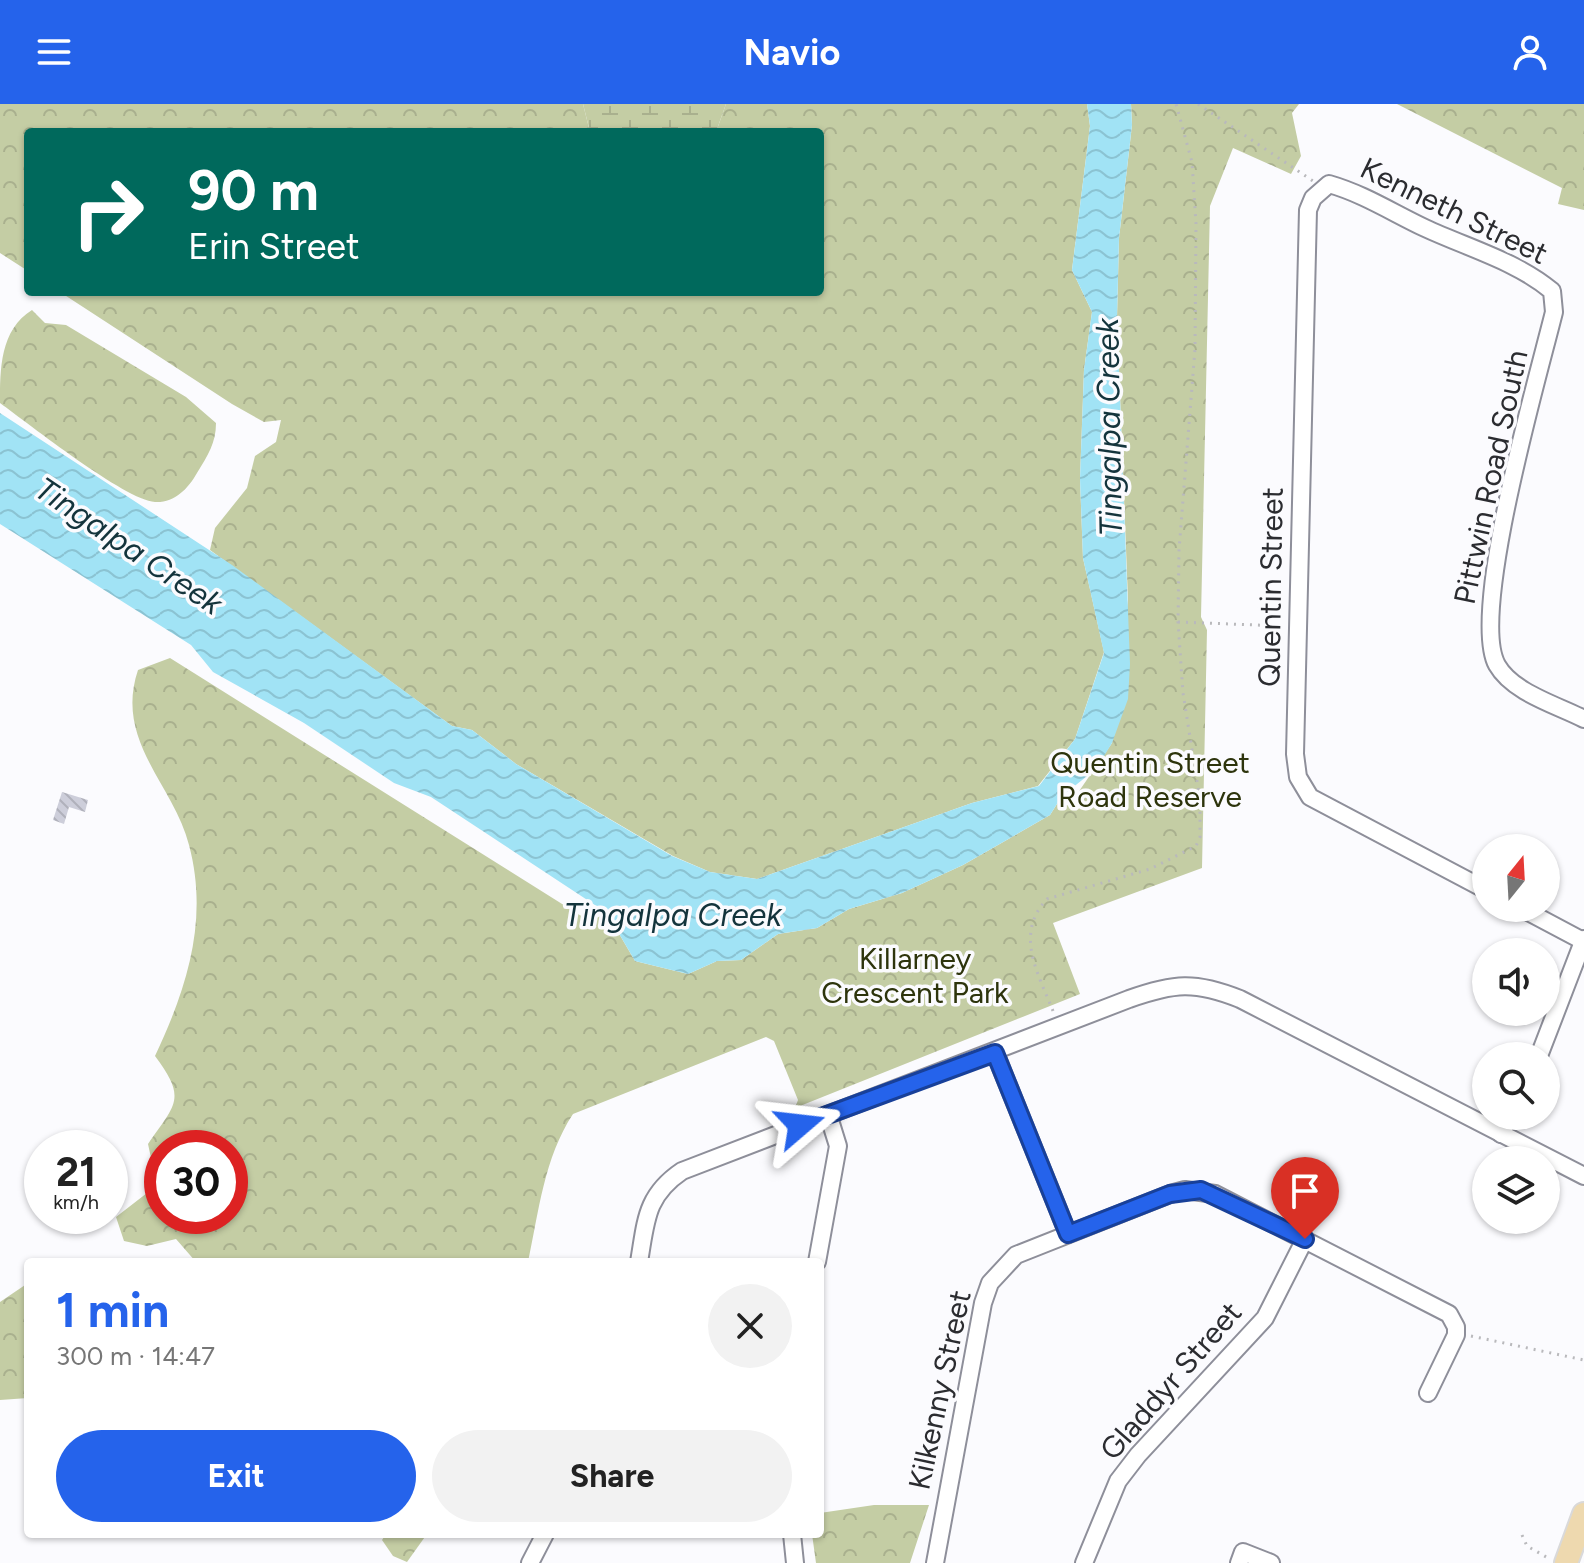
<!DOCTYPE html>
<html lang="en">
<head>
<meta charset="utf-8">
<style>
  :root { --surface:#fff; --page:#f2f2f2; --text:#222; --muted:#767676; --accent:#2563eb }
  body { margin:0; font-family:Figtree,sans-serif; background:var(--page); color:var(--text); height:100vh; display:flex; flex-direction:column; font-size:30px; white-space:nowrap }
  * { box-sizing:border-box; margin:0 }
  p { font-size:26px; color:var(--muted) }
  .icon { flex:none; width:44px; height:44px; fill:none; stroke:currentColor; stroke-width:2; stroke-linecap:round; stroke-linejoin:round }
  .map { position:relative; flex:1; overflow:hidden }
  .side { position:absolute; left:24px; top:1154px; width:800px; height:280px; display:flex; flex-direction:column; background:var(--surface); border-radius:8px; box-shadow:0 2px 6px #0004 }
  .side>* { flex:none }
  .hud { position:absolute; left:24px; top:24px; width:800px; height:168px; border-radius:8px; box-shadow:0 2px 6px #0004; background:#00695c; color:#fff; overflow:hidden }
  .needle { width:52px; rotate:18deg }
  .buttons { position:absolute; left:1472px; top:730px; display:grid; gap:16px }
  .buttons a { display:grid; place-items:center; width:88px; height:88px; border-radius:50%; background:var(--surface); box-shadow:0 2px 6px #0004; font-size:40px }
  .speed { position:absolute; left:24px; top:1026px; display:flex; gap:16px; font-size:40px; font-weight:700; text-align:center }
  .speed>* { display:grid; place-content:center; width:104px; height:104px; border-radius:50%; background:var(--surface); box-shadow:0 2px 6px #0004; line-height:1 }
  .speed small { font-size:20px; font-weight:400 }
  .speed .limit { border:12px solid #d22; background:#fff; color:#111 }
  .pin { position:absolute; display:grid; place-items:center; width:68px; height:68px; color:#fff; margin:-82px -34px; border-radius:50% 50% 50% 0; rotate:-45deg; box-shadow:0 0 8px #0007 }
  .pin .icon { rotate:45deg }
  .me { position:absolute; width:88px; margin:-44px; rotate:73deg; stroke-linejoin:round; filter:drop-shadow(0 0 6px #0008) }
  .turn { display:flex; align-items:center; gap:28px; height:168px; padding:0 32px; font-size:36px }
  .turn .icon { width:104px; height:104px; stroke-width:2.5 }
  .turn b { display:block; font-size:56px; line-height:68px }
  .round { display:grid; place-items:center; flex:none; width:84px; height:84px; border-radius:42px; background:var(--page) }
  .summary { display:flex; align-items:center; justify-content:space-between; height:136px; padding:0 32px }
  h1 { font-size:48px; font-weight:700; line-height:60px; color:var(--accent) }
  .cta { display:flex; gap:16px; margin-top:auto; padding:16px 32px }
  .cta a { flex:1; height:92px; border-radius:48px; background:var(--accent); color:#fff; font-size:32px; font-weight:700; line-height:92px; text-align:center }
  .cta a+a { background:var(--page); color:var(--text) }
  header { display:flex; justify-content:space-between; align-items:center; height:104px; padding:0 32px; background:var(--accent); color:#fff; font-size:36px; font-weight:700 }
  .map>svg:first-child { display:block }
</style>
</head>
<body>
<header><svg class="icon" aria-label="menu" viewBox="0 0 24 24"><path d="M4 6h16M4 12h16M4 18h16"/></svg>Navio<svg class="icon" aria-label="person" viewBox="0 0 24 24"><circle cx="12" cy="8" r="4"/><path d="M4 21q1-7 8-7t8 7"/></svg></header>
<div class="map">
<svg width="1584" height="1459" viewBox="0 0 1584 1459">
  <defs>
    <pattern id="forest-crowns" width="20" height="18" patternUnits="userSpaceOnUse" patternTransform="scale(2)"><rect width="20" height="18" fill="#c4cda4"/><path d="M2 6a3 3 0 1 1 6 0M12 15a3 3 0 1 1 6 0" fill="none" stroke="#a9b08e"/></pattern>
    <pattern id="wetland-marsh" width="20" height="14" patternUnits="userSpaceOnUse" patternTransform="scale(2)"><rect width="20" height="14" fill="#c4cda4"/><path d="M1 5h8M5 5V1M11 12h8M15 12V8" fill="none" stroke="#a9b08e"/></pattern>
    <pattern id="water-waves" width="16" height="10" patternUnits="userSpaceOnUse" patternTransform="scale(2)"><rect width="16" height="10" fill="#a1e3f5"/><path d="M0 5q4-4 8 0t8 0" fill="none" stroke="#8bc3d2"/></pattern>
    <pattern id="building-back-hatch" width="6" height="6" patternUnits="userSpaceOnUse" patternTransform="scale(2)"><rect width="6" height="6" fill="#cdceda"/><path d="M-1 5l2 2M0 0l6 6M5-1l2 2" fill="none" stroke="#b0b1bb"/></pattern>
  </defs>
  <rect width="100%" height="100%" fill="#fbfbfe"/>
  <g fill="url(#forest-crowns)" fill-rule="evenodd">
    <polygon points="0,0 583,0 590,28 28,28 28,167 0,149"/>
    <polygon points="726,0 1087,0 1090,22 1072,166 1092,208 1084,266 1080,375 1083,454 1104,548 1075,635 1038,682 972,699 757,775 710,768 673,752 516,660 472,626 452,622 210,446 215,424 247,384 255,352 276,338 281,316 264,318 232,300 60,188 820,188 820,28 716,28"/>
    <path d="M1131,0H1299L1292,9L1301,52L1291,70L1233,44L1210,102L1201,513L1207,526L1202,764L1053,819L1080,890L795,1004L798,996L774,937L766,933L573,1010C544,1054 539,1107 528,1158H196L176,1135L147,1142L124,1137L116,1113L147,1089L156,1077L148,1040C176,999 187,995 155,952C187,884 209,816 189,741C174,681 114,637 138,566L170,554L586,815L592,816L607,809L635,857L688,870L717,857L741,856L778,830L817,824L849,805L902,789L963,761L1050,711L1062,692L1073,696L1112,639L1128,496L1117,214L1119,134L1132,21ZM162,1044H230V1112H162Z"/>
    <polygon points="1397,0 1584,0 1584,106 1558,100 1562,84"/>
    <path d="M32,206L45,219L66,221L186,293L216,319C216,339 208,351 197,369C188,385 174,399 155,398C125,396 29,320 0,299C0,265 0,226 32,206Z"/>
    <polygon points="28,1179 28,1294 0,1296 0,1198"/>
    <polygon points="874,1401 929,1401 910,1459 816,1459 812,1430 820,1430 820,1409"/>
    <polygon points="386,1430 427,1430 407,1458 393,1452 382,1436"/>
  </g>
  <polygon fill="url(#wetland-marsh)" points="583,0 726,0 716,28 590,28"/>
  <polygon fill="url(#water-waves)" points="1087,0 1131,0 1132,21 1119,134 1117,214 1130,560 1128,595 1112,639 1096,665 1062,692 1050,711 963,761 902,789 849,805 817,824 778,830 741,856 717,857 688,870 635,857 607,809 431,693 394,679 304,619 213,568 191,541 0,420 0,309 232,461 452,622 472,626 516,660 672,752 710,768 757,775 972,699 1039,682 1075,635 1104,549 1083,454 1080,375 1084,266 1092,208 1072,166 1090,22"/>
  <polygon fill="url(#building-back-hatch)" points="62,688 88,696 85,708 69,703 64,720 53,716"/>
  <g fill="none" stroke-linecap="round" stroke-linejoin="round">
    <defs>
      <g id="minor">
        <path d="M1486,786L1310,693L1298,673L1295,650L1308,106L1313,94L1329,80C1364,90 1393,109 1425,124C1468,144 1516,157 1552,187L1554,208C1538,273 1469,510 1497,561C1513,589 1557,601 1584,615"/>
        <polyline points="1521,804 1583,837"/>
        <polyline points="995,949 1068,1130"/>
        <polyline points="1539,952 1584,835"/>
        <polyline points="1501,1030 1510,1012"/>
        <path d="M639,1158C646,1118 645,1092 682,1067L1129,895C1174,879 1195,877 1240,895L1584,1072"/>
        <polyline points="817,1158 838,1042 829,1013"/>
        <polyline points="792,1430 795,1459"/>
        <polyline points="530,1459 545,1430"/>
        <polyline points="935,1459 983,1199 990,1179 1016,1151 1170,1090 1185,1086 1215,1090 1449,1210 1456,1223 1456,1231 1428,1289"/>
        <polyline points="1084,1459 1118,1377 1138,1351 1265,1214 1305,1135"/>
        <polyline points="1239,1459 1243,1448 1271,1459"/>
      </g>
      <polyline id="major" points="1566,1459 1584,1410"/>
    </defs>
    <use href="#minor" stroke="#8e8f9a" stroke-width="20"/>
    <use href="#major" stroke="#d9d9da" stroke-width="26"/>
    <g stroke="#b9b9bc" stroke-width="3" stroke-dasharray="2 6" stroke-linecap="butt">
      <polyline points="1198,0 1313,77"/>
      <polyline points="1178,518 1282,522"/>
      <path d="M1053,907C1038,869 1014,830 1047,795L1150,765L1196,742L1200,733V696L1183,589L1178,518L1179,446L1195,245L1196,120L1192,58L1176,0"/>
      <polyline points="1471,1232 1584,1256"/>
      <polyline points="1522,1431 1527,1442 1548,1454"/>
    </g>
    <use href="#minor" stroke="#fff" stroke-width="16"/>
    <use href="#major" stroke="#eed9af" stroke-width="22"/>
  </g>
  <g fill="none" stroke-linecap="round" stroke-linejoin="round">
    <defs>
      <polyline id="route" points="800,1021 995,949 1068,1130 1170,1090 1201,1086 1305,1135"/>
    </defs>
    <use href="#route" stroke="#184099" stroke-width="20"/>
    <use href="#route" stroke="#2563eb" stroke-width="14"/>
  </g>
  <g text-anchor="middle" stroke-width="7" stroke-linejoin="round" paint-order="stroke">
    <g font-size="30" fill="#2b2c30" stroke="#fbfbfe">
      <text transform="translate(1454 107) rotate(26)" y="10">Kenneth Street</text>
      <text transform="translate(1491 373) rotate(-78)" y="10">Pittwin Road South</text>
      <text transform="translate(1271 483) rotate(-89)" y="10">Quentin Street</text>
      <text transform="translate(1171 1277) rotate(-49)" y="10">Gladdyr Street</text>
      <text transform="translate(940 1286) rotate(-78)" y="10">Kilkenny Street</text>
    </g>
    <g font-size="30" fill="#2d340c" stroke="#fbfbfe">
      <text x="1150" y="669">Quentin Street<tspan x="1150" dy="34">Road Reserve</tspan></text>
      <text x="915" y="865">Killarney<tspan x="915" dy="34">Crescent Park</tspan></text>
    </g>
    <g font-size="32" font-style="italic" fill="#14343c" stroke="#fbfbfe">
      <text transform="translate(1109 323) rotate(-91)" y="11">Tingalpa Creek</text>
      <text transform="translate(129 442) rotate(34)" y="11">Tingalpa Creek</text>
      <text x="673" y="822">Tingalpa Creek</text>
    </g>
  </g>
</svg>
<div class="buttons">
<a><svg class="needle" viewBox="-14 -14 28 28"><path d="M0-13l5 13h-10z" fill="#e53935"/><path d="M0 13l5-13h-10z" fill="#767676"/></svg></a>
<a><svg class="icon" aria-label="sound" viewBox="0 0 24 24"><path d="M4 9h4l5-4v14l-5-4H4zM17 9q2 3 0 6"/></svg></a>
<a><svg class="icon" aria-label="search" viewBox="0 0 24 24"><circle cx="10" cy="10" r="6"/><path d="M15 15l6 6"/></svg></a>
<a><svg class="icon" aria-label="layers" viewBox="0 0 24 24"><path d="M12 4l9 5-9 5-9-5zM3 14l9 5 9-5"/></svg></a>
</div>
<div class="speed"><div>21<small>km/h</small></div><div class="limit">30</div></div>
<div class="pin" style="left:1305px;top:1135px;background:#d93025"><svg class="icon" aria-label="arrive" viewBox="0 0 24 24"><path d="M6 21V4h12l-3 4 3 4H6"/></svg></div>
<svg class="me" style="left:800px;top:1021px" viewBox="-20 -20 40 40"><path d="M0-17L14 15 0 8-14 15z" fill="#2563eb" stroke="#fff" stroke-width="4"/></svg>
<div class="hud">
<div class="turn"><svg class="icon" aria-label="right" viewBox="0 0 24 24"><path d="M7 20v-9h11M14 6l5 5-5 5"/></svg><div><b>90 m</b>Erin Street</div></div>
</div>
<section class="side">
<div class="summary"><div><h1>1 min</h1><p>300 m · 14:47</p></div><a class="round"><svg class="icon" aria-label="close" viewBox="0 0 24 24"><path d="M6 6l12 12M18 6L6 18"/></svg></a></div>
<div class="cta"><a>Exit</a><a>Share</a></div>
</section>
</div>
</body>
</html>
